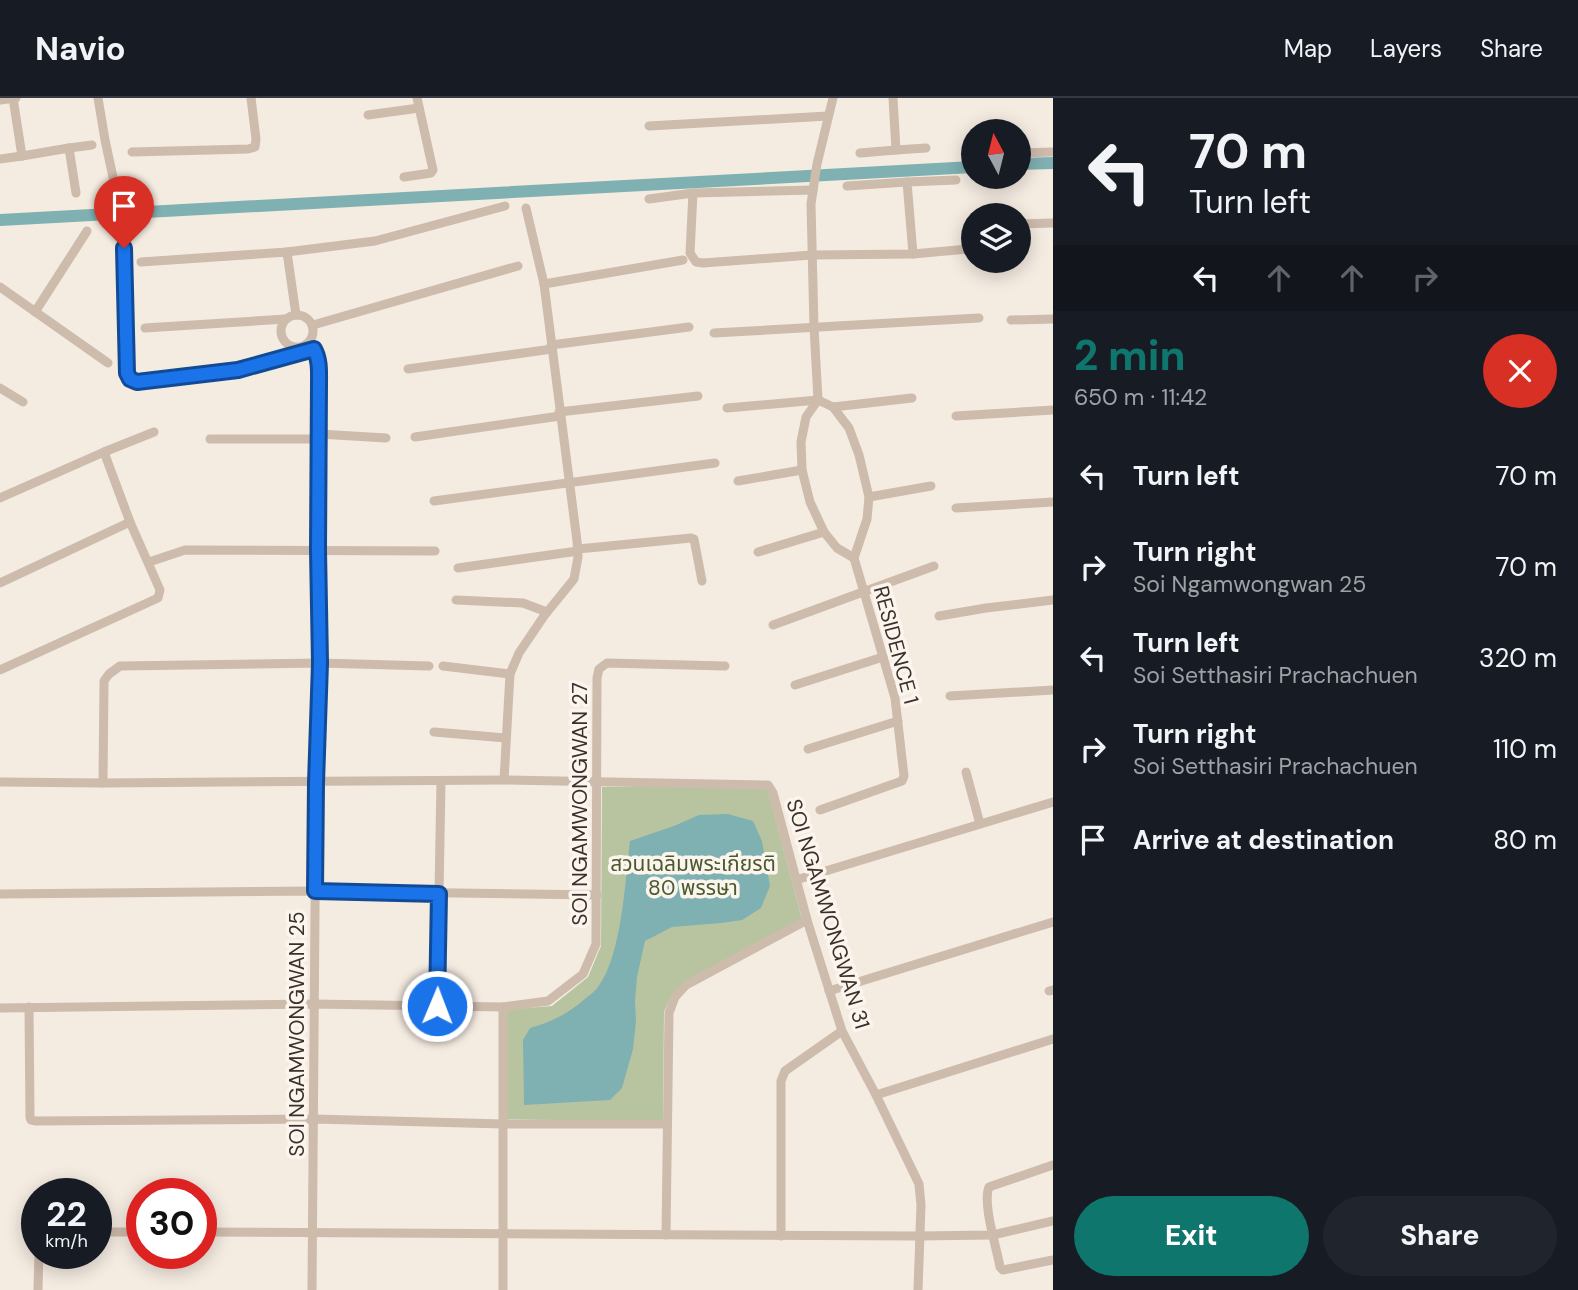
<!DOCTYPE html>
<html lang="en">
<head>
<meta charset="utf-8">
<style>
  :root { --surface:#171b24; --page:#20242c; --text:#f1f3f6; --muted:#9ea1a6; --line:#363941; --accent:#0f766e }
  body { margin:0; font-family:"DM Sans","Noto Sans Thai",sans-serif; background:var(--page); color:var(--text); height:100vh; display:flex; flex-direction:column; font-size:26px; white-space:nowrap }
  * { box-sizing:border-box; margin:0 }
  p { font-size:23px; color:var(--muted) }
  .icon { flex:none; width:38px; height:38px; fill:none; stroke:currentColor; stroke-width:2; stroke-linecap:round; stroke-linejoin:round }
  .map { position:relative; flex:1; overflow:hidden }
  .drawer { display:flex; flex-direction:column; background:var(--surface); width:525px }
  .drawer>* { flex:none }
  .banner { background:#171b24; color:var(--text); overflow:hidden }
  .needle { width:46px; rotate:353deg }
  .controls { position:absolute; left:961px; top:21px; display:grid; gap:14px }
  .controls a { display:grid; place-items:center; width:70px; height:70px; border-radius:50%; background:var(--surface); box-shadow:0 4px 18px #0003; font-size:35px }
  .speed { position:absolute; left:21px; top:1080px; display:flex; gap:14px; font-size:35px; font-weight:700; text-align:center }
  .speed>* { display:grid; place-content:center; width:91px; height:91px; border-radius:50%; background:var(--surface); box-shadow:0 4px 18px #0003; line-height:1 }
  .speed small { font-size:18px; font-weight:400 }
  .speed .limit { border:10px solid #d22; background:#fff; color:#111 }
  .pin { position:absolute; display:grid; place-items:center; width:60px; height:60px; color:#fff; margin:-72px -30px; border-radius:50% 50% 50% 0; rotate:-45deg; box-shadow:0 0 7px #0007 }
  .pin .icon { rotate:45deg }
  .me { position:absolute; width:77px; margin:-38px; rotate:1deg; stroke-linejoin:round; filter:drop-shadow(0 0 5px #0008) }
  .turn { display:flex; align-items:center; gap:24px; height:147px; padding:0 21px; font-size:32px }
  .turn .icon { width:91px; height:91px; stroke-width:2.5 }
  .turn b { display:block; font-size:49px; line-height:60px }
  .lanes { display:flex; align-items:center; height:66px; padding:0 21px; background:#0003; justify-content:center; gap:35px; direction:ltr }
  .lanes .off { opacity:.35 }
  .round { display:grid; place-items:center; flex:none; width:74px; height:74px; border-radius:37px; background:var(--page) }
  .headline { display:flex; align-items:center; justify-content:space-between; height:119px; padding:0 21px }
  h1 { font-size:42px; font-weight:800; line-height:52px; color:var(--accent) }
  .action { display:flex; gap:14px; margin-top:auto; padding:14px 21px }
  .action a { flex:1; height:80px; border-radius:42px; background:var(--accent); color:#fff; font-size:28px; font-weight:800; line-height:80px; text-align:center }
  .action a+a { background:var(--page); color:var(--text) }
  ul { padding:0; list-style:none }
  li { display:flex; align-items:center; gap:21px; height:91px; padding:0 21px }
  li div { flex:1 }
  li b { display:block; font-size:26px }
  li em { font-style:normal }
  header { display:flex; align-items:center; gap:42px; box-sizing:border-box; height:98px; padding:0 35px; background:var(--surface); border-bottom:2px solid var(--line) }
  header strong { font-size:33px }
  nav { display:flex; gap:38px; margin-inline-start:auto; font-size:24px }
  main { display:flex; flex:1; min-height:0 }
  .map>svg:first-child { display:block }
</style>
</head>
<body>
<header>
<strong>Navio</strong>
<nav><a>Map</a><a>Layers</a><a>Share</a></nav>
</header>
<main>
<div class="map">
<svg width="1053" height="1192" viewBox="0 0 1053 1192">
  <rect width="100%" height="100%" fill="#f4ebe1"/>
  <polygon fill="#b8c4a0" points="602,689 767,689 802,821 672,896 664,914 663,1024 500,1021 501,912 552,908 588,879 601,848"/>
  <path fill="#7fb0b2" d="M728,716L753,723L762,743L770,788L761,810L742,822L721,825L672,829L645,843L637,879L635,903L636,923L633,951L622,990L610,1002L524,1007L523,942L530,930C552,924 569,915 586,900C590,897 595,893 598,889C622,857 625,783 630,743L674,728L699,717Z"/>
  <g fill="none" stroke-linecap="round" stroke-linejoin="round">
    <g stroke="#7fb0b2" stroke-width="12">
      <polyline points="1018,66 1053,65"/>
      <polyline points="0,122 973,69"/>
    </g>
    <g stroke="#cdbbac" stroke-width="9">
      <polyline points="98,0 105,42 123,126 127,275 130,281 137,284 238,273 314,251"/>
      <polyline points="833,0 817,66 811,106 814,229 818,302 806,319 801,344 802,372 810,404 824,434 837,450 854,460"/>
      <polyline points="0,2 16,0"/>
      <polyline points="368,17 419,10"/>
      <polyline points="649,28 828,18"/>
      <polyline points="69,50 92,47"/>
      <polyline points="896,52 926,50"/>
      <polyline points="132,54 248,51 255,49 256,41 251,0"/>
      <polyline points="860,55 896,52 893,0"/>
      <polyline points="1018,55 1053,54"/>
      <polyline points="22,58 69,50 76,95"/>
      <polyline points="0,61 22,58 13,0"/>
      <polyline points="404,79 431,75 433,72 417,0"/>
      <polyline points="847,88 907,84"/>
      <polyline points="693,95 690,155 696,164 703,165 812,157 913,156 968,151"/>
      <polyline points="649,101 693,95 813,92"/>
      <polyline points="1018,126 1053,125"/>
      <polyline points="287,154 375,143 505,108"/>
      <polyline points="913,156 907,84 956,82"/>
      <polyline points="141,164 287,154 296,217"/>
      <polyline points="544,186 683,162"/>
      <polyline points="0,189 108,265"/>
      <polyline points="35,214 87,133"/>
      <circle cx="297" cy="233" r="16"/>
      <polyline points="1011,222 1053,221"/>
      <polyline points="313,227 518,168"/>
      <polyline points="145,230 286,221"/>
      <polyline points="714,235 979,220"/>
      <polyline points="309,244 318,261 318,452 320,565 316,685 312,1192"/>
      <polyline points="551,247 689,229"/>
      <polyline points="408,271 552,251"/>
      <polyline points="0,290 23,304"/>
      <polyline points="818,302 833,309 849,330 859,357 869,399 867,421 854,460 895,600 904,678 902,683 820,712"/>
      <polyline points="833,309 912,300"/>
      <polyline points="727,310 818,302"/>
      <polyline points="559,314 698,298"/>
      <polyline points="956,318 1053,312"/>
      <polyline points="319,336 386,340"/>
      <polyline points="415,339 560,318"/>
      <polyline points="210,341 319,341"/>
      <polyline points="738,383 802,372"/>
      <polyline points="869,399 931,388"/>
      <polyline points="0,400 104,354 154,334"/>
      <polyline points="434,403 715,365"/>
      <polyline points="956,410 1053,404"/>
      <polyline points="578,451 691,440 694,441 702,483"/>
      <polyline points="758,454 824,434"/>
      <polyline points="149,464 185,452 435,453"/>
      <polyline points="458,470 578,453"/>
      <polyline points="0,485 130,424"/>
      <polyline points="456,502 523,505 547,514"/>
      <polyline points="939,518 986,510 1053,502"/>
      <polyline points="773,527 934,468"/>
      <polyline points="443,568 510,576"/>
      <polyline points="0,572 158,500 160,492 130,424 104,354"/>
      <polyline points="795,587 883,559"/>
      <polyline points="950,598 1053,592"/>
      <polyline points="434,634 506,640"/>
      <polyline points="808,651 898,623"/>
      <polyline points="966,674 980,726"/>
      <polyline points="504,682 510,576 519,555 544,518 574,481 578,459 577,443 544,186 526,110"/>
      <polyline points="0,684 103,685 504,682 768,687 773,695 807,822 842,933 876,997 919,1086 921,1107 918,1192"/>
      <polyline points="103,685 104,583 109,576 120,568 320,565 429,568"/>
      <polyline points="796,782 1053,704"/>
      <polyline points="0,796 315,793 597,797"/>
      <polyline points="829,893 1053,824"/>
      <polyline points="1049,893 1053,892"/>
      <polyline points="437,908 441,683"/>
      <polyline points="29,909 30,1019 31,1022 36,1023 314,1021 503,1026 666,1026"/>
      <polyline points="0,910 314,906 503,909 548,903 583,876 596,846 597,580 599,571 607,565 725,568"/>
      <polyline points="876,997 1053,941"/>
      <path d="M1053,1067L989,1089C982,1105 997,1151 1000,1169L1003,1172L1053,1162"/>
      <polyline points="96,1134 142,1134"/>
      <polyline points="201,1134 919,1138 993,1137 1053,1123"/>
      <polyline points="666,1137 669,915 675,899 686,887 807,822"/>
      <polyline points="781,1138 781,983 785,973 842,933"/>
      <polyline points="38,1192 39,1155"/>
      <polyline points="503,1192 503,909"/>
    </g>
  </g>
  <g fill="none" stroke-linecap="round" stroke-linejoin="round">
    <defs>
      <path id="route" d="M124,150L127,275L130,281L137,284L238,272L314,251C320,262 319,274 319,286L318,452L320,565L316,685L315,793L439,796L437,908"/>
    </defs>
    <use href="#route" stroke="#114b97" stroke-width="18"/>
    <use href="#route" stroke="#1a73e8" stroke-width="12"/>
  </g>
  <g text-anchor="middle" stroke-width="7" stroke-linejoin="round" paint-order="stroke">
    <g font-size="21" fill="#3b302b" stroke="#fbf5ee">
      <text transform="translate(896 547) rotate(75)" y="7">RESIDENCE 1</text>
      <text transform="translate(580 706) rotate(-90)" y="7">SOI NGAMWONGWAN 27</text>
      <text transform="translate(828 816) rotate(73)" y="7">SOI NGAMWONGWAN 31</text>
      <text transform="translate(297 936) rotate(-90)" y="7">SOI NGAMWONGWAN 25</text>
    </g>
    <g font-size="21" fill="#4a5a2e" stroke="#fbf5ee">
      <text x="693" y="773">สวนเฉลิมพระเกียรติ<tspan x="693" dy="24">80 พรรษา</tspan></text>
    </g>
  </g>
</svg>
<div class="controls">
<a><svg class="needle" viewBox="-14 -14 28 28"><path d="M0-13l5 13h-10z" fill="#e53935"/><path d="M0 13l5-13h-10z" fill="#9ea1a6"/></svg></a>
<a><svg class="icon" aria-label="layers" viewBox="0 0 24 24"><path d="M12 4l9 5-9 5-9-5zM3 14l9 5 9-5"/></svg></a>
</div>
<div class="speed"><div>22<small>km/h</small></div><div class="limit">30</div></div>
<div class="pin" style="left:124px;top:150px;background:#d93025"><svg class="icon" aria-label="arrive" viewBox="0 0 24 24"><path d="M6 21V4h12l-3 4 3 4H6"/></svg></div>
<svg class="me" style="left:437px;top:908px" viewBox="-20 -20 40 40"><circle r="17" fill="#1a73e8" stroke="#fff" stroke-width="3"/><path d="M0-11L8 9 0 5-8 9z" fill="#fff"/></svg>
</div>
<section class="drawer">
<div class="banner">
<div class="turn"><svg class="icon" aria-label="left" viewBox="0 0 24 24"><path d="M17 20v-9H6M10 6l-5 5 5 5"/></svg><div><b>70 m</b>Turn left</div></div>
<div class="lanes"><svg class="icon" aria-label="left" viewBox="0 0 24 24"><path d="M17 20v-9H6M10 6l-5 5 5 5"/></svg><svg class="icon off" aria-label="ahead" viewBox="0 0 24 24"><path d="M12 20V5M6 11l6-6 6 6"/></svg><svg class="icon off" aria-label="ahead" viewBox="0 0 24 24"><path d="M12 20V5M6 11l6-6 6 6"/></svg><svg class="icon off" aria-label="right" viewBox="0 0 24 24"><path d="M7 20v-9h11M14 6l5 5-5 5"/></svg></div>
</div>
<div class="headline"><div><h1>2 min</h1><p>650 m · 11:42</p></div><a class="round" style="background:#d93025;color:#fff"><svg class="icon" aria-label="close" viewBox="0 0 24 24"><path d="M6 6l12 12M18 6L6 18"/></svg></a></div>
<ul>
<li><svg class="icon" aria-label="left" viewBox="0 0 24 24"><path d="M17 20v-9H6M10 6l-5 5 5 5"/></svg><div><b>Turn left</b></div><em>70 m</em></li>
<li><svg class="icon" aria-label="right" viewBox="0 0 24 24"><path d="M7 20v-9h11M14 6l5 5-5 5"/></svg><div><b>Turn right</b><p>Soi Ngamwongwan 25</p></div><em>70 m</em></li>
<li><svg class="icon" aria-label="left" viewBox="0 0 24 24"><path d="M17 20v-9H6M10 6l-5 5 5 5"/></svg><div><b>Turn left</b><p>Soi Setthasiri Prachachuen</p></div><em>320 m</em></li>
<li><svg class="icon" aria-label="right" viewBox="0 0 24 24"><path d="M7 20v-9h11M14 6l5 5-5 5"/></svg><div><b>Turn right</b><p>Soi Setthasiri Prachachuen</p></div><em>110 m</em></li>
<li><svg class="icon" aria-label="arrive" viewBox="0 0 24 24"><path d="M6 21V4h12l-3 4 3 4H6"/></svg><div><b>Arrive at destination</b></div><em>80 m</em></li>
</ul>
<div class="action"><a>Exit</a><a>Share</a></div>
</section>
</main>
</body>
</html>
